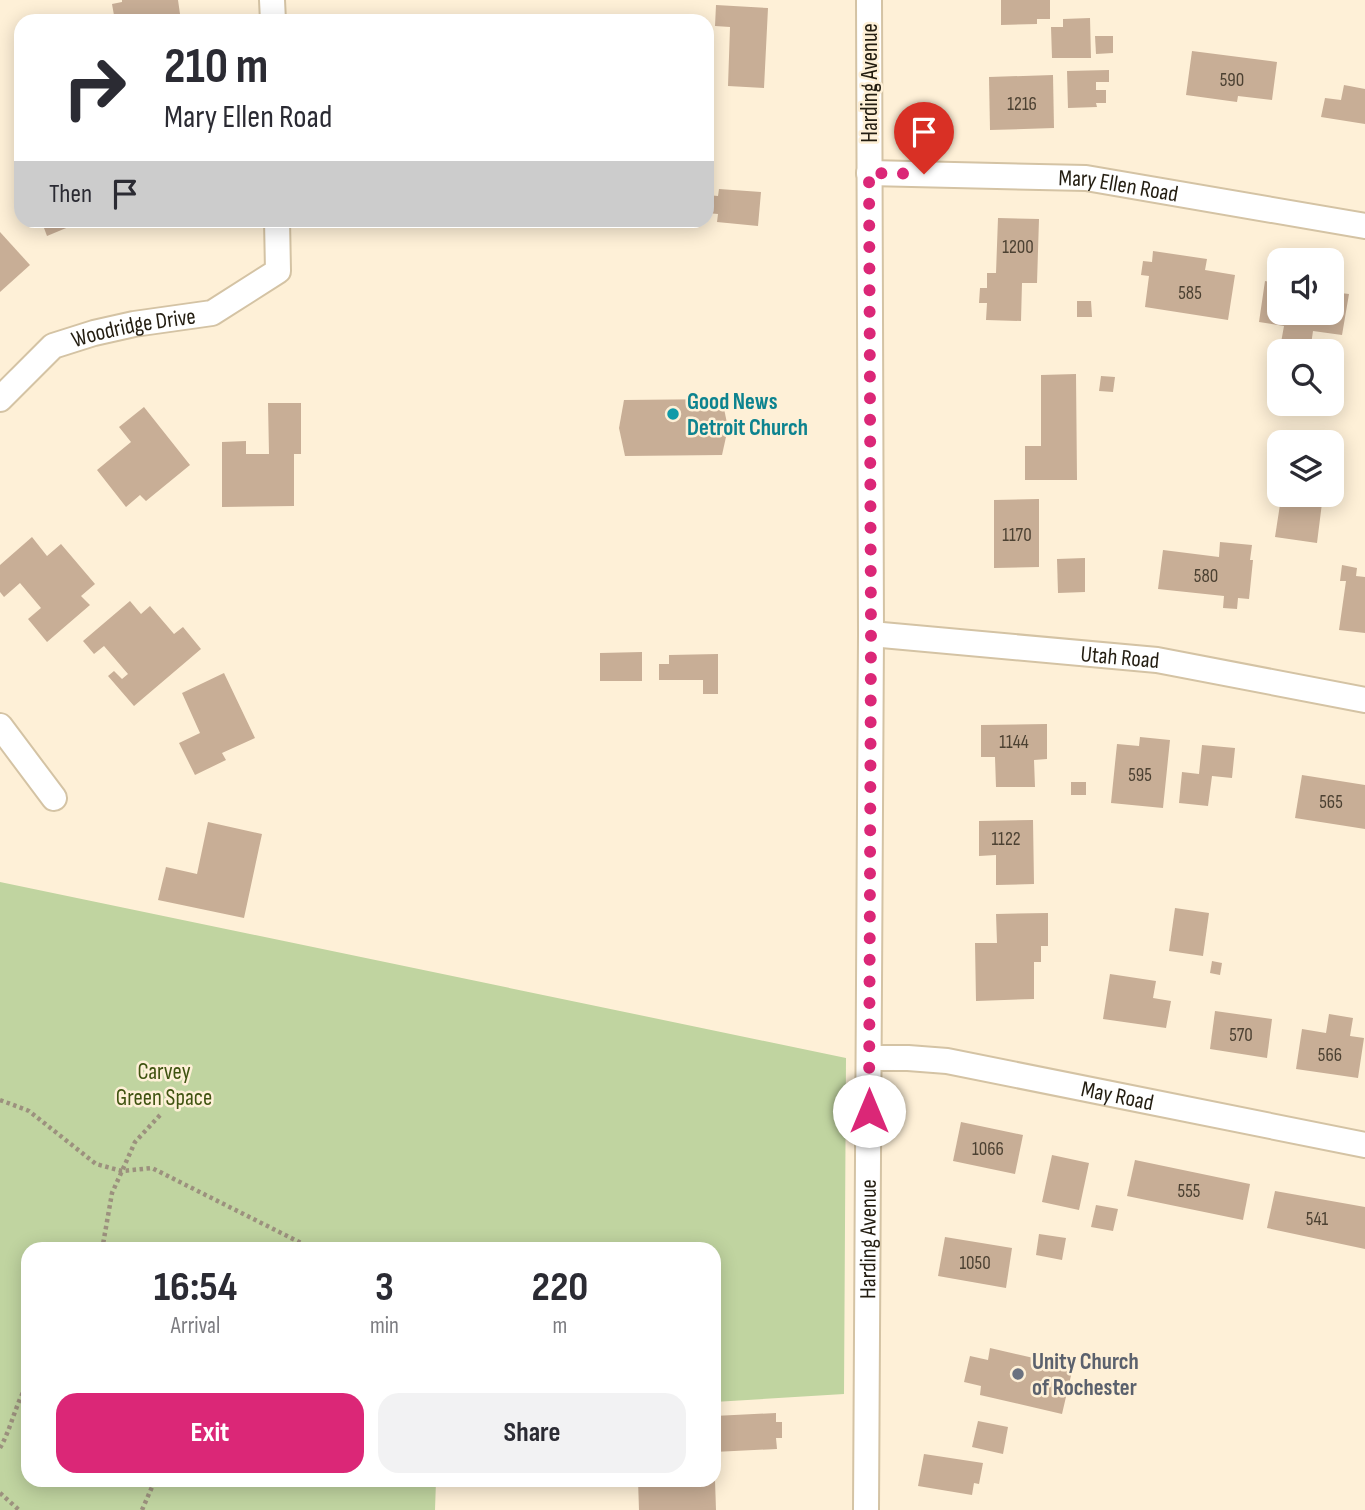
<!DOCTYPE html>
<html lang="en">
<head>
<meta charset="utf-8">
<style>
  :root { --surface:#fff; --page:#f2f2f3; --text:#2b2b33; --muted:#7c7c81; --accent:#db2777 }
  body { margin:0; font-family:"Sofia Sans Condensed",sans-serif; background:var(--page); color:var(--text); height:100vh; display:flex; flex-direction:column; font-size:26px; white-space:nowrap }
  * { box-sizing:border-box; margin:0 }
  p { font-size:23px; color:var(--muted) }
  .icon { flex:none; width:38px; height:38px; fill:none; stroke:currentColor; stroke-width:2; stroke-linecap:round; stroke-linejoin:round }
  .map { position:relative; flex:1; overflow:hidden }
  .sheet { position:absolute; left:21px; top:1242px; width:700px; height:245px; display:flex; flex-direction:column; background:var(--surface); border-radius:21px; box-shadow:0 4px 18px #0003 }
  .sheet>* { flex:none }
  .guide { position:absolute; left:14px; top:14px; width:700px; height:214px; border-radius:21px; box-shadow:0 4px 18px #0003; background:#fff; color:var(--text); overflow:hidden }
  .tools { position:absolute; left:1267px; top:248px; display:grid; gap:14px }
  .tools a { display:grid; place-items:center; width:77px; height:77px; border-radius:14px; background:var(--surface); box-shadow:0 4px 18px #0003; font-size:35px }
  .pin { position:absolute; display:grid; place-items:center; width:60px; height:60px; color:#fff; margin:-72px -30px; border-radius:50% 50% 50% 0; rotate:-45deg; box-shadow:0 0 7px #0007 }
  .pin .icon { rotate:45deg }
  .me { position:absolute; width:77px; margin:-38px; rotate:0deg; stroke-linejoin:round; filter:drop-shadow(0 0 5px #0008) }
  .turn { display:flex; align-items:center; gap:24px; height:147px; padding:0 35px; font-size:32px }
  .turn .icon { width:91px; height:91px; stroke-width:2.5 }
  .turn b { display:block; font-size:49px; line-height:60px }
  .then { display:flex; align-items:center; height:66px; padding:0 35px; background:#0003; gap:14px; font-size:26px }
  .eta { display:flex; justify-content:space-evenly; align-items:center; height:119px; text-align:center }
  .eta b { font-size:42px; font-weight:700; line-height:49px }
  .button { display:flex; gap:14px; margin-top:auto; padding:14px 35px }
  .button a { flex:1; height:80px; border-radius:21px; background:var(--accent); color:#fff; font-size:28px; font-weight:700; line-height:80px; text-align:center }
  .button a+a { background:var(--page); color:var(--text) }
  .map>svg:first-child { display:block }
</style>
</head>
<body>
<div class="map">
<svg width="1365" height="1510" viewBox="0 0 1365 1510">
  <rect width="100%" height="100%" fill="#fef0d7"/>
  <polygon fill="#c0d4a0" points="0,882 846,1058 844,1394 714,1402 714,1250 28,1250 28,1480 436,1481 435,1510 0,1510"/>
  <g fill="#c8ae96">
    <polygon points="122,0 178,0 181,21 115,21 112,4 122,2"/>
    <polygon points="1001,0 1050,0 1050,19 1037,19 1037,24 1001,25"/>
    <polygon points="716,5 768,8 764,88 728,86 730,27 715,26"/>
    <polygon points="1090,18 1091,58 1052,58 1051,27 1063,27 1063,19"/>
    <polygon points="1095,36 1113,36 1113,53 1096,54"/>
    <polygon points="1192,51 1277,62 1272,100 1238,96 1237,102 1186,95"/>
    <polygon points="1109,70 1109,82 1096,82 1096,90 1106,90 1106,103 1096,103 1097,107 1068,108 1067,71"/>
    <polygon points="1053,75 1054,128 990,130 989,77"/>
    <polygon points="1344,85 1365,89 1365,124 1321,117 1325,98 1341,100"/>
    <polygon points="719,189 761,192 758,226 717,222 718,214 707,213 707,195 718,196"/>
    <polygon points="998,218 1039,219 1037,283 1022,283 1021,321 986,320 987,303 979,303 980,288 987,288 987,273 996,273"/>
    <polygon points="41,220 83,220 83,221 47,236"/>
    <polygon points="0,232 30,265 0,292"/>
    <polygon points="1153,251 1207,259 1205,270 1235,275 1228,320 1145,307 1149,276 1141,275 1143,261 1152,262"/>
    <polygon points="1265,281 1279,284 1279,313 1332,313 1332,292 1349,294 1342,335 1313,331 1310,352 1280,348 1284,326 1259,322"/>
    <polygon points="1077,301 1091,301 1092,317 1077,317"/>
    <polygon points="1076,374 1077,480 1025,480 1025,446 1041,446 1041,375"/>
    <polygon points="1101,376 1115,377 1113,392 1099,391"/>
    <polygon points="722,399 728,428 722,455 625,456 619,428 624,400"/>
    <polygon points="268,403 301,403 301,454 294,454 294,506 222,507 222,442 246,441 246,454 269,454"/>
    <polygon points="144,407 190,465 146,501 140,495 126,507 97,470 131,442 119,427"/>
    <polygon points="1281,498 1322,503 1317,543 1275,537"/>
    <polygon points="1039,499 1039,567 994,568 994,500"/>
    <polygon points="32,537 47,556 61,544 95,584 81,596 90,605 47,642 28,619 41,608 20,583 4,597 0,592 0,565"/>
    <polygon points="1220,542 1252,545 1250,560 1253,560 1249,599 1238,598 1237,609 1223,608 1224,596 1158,589 1163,550 1219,557"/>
    <polygon points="1085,558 1085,592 1058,593 1057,559"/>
    <polygon points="1342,565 1357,568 1356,576 1365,577 1365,633 1339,630 1346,581 1340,581"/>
    <polygon points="130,601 141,614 150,606 174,634 183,627 201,649 134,706 108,676 114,671 122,679 128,674 104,646 94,654 83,641"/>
    <polygon points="642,652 642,681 600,681 600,653"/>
    <polygon points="718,654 718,694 703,694 703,680 659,680 659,664 669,664 669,655"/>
    <polygon points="224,673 255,738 222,753 226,760 195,775 179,743 200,733 182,693"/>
    <polygon points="1047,724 1047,759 1034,760 1035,787 996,787 995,757 981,757 981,725"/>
    <polygon points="1140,737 1170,740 1163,808 1111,803 1117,744 1139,746"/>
    <polygon points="1202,745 1235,748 1232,778 1212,776 1208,806 1179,803 1182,772 1199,774"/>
    <polygon points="1302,775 1365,785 1365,829 1295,818"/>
    <rect x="1071" y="782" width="15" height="13"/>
    <polygon points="1033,820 1034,884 996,885 996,855 979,856 979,821"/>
    <polygon points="208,822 262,834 244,918 158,900 166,867 197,874"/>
    <polygon points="1175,908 1209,913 1203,956 1169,951"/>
    <polygon points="1048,913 1048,946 1041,946 1041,962 1034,962 1034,999 976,1001 975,943 997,943 996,914"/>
    <polygon points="1212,961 1222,963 1220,975 1210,973"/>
    <polygon points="1110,974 1156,981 1153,998 1171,1001 1166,1028 1103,1019"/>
    <polygon points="1215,1011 1272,1019 1267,1058 1210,1049"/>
    <polygon points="1329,1014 1353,1018 1350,1036 1364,1038 1358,1078 1296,1069 1302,1029 1326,1033"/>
    <polygon points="961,1122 1023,1135 1015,1174 953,1161"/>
    <polygon points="1052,1155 1089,1163 1079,1210 1042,1202"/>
    <polygon points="1135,1160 1250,1184 1243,1220 1127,1196"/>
    <polygon points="1275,1191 1365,1207 1365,1249 1267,1228"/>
    <polygon points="1096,1205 1118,1209 1113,1231 1091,1227"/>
    <polygon points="1039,1234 1066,1238 1062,1260 1036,1255"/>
    <polygon points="945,1237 1012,1248 1006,1288 938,1276"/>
    <polygon points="990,1348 1073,1367 1062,1414 980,1395 981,1386 964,1382 970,1356 988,1360"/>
    <polygon points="776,1413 776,1422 782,1422 782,1438 776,1438 777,1449 714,1452 714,1416"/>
    <polygon points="978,1421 1008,1427 1003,1454 972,1447"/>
    <polygon points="924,1454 983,1463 979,1484 974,1483 972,1495 918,1486"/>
    <polygon points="638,1480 715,1480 716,1510 639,1510"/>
  </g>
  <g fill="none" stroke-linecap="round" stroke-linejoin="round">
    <defs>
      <g id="minor">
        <polyline points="272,0 273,21"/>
        <path id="s1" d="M869,173L1086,178L1365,226"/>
        <path id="s2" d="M0,399L53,346L94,333L134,324L212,313L278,271L277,220"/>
        <path id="s3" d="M871,634L1157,660L1365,700"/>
        <polyline points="0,726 54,798"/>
        <path id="s4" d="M869,1058H908L947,1061L1365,1145"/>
        <path id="s5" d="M866,1510L871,634L869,0"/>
      </g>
    </defs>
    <use href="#minor" stroke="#d4c3a4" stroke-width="28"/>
    <g stroke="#9c917e" stroke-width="4.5" stroke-dasharray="3.5 3.5" stroke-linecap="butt">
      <polyline points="0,1100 29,1111 96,1164 122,1171 152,1168 315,1250"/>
      <polyline points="102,1250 112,1193 122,1171 135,1142 162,1113"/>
      <path d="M0,1448C12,1427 15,1404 28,1384"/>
      <polyline points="0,1493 19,1510"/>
      <polyline points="142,1510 155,1480"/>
    </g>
    <use href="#minor" stroke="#fff" stroke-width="24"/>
  </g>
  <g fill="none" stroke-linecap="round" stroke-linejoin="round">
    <polyline stroke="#db2777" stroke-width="12" stroke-dasharray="0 21.6" points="869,1111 871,634 869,173 924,174"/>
  </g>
  <circle fill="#0f9aa8" stroke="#fef0d7" stroke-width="2.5" cx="673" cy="414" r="7"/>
  <circle fill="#6b7280" stroke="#fef0d7" stroke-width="2.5" cx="1018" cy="1374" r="7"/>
  <g text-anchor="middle" stroke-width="5" stroke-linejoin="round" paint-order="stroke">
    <g font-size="19" fill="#4c4132">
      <text x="1232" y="86">590</text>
      <text x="1022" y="110">1216</text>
      <text x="1018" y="253">1200</text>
      <text x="1190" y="299">585</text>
      <text x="1017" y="541">1170</text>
      <text x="1206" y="582">580</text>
      <text x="1014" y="748">1144</text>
      <text x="1140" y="781">595</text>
      <text x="1331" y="808">565</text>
      <text x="1006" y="845">1122</text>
      <text x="1241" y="1041">570</text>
      <text x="1330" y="1061">566</text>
      <text x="988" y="1155">1066</text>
      <text x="1189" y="1197">555</text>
      <text x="1317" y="1225">541</text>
      <text x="975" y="1269">1050</text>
    </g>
    <g font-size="23" fill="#231d11" stroke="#fef0d7">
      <text transform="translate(869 83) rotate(-90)" y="8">Harding Avenue</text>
      <text dy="8" stroke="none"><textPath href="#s1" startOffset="250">Mary Ellen Road</textPath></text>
      <text dy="8" stroke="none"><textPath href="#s2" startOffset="158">Woodridge Drive</textPath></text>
      <text dy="8" stroke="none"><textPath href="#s3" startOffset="250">Utah Road</textPath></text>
      <text dy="8" stroke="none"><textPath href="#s4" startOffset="252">May Road</textPath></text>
      <text dy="8" stroke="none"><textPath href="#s5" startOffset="271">Harding Avenue</textPath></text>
    </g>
    <g font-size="23" font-weight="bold" fill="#0d838f" stroke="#fef0d7" text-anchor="start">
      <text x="687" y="409">Good News<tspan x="687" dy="26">Detroit Church</tspan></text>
    </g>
    <g font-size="23" fill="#3f5310" stroke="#fef0d7">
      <text x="164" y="1079">Carvey<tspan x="164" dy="26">Green Space</tspan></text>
    </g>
    <g font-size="23" font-weight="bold" fill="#5b616d" stroke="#fef0d7" text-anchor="start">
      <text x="1032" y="1369">Unity Church<tspan x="1032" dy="26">of Rochester</tspan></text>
    </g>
  </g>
</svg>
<div class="tools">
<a><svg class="icon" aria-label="sound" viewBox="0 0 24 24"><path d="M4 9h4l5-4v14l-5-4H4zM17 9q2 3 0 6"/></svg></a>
<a><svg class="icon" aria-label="search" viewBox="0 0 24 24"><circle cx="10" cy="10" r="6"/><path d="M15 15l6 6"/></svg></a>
<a><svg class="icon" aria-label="layers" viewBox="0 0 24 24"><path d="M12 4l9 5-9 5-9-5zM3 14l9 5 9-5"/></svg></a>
</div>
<div class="pin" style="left:924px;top:174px;background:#d93025"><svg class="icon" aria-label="arrive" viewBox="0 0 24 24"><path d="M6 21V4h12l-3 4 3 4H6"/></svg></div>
<svg class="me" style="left:869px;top:1111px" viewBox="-20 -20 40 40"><circle r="19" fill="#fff"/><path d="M0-13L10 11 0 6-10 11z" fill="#db2777"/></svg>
<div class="guide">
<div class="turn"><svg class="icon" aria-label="right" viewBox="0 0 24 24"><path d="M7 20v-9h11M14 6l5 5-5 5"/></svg><div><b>210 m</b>Mary Ellen Road</div></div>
<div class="then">Then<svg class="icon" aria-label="arrive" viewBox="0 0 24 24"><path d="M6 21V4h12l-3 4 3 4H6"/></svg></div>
</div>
<section class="sheet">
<div class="eta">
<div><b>16:54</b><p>Arrival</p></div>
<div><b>3</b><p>min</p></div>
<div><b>220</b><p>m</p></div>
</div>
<div class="button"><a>Exit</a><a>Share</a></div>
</section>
</div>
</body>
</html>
